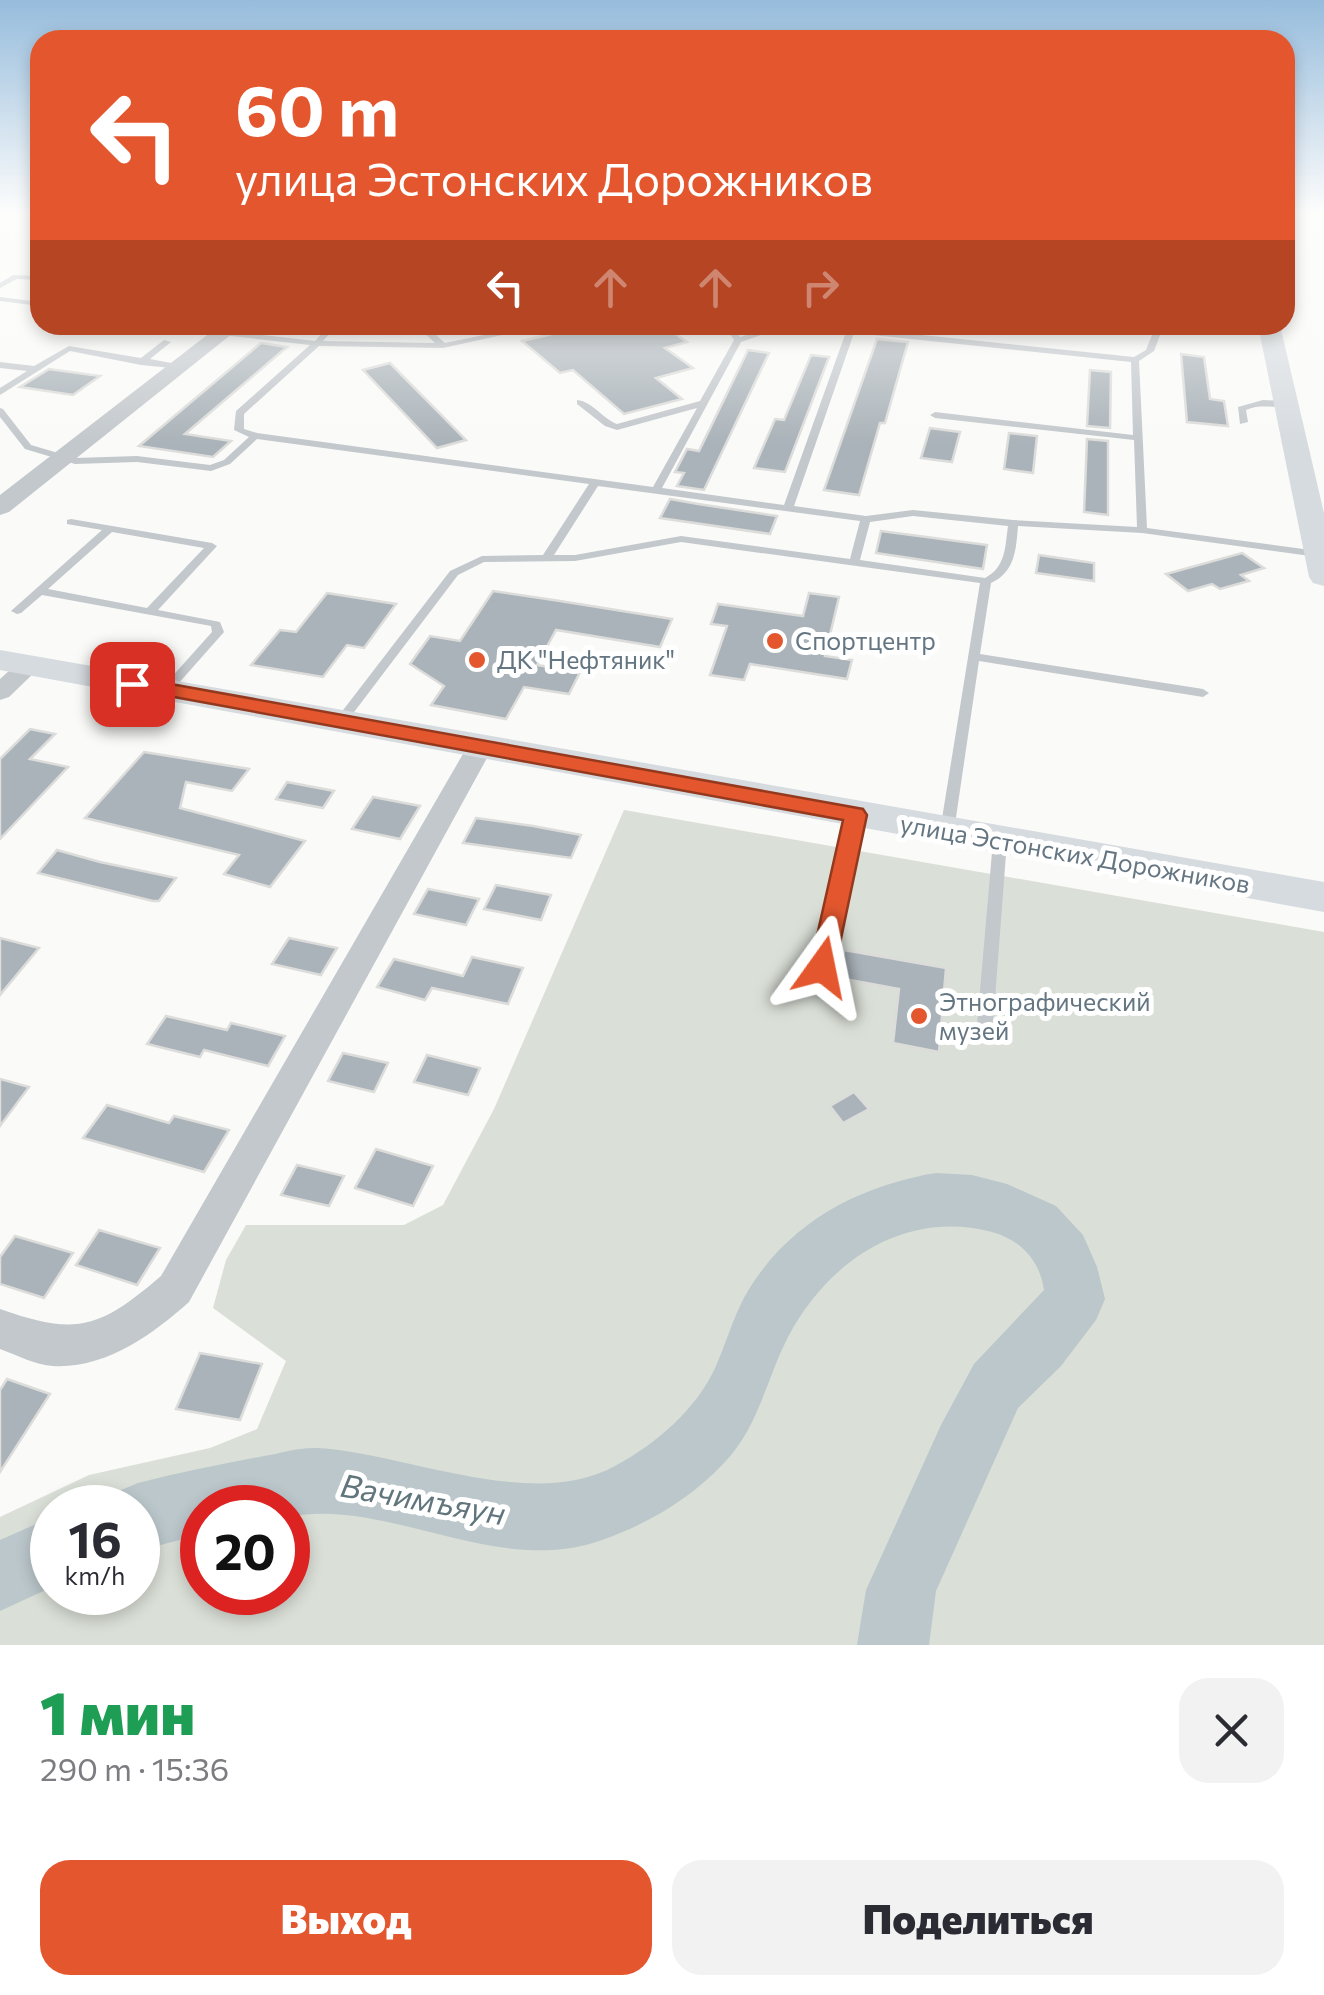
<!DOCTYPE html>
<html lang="ru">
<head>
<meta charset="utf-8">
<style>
  :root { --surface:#fff; --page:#f2f2f3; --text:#2b2b33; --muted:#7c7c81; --accent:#e4572e }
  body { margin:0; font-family:Commissioner,sans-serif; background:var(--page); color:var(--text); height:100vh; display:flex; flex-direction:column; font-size:38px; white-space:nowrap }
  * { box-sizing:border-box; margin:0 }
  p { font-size:32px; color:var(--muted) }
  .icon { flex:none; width:55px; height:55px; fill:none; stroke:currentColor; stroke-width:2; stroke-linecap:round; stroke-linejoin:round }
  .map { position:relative; height:1645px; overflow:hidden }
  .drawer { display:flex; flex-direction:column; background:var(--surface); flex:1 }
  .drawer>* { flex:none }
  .hud { position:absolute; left:30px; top:30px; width:1265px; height:305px; border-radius:30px; box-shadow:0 5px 15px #0003; background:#e4572e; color:#fff; overflow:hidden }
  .speed { position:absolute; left:30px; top:1485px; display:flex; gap:20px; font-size:50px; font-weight:700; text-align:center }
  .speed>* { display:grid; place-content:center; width:130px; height:130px; border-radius:50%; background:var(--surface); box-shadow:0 5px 15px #0003; line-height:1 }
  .speed small { font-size:25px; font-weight:400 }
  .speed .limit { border:15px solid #d22; background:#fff; color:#111 }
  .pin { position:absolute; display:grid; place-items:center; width:85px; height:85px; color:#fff; margin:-42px; border-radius:20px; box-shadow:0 5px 15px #0006 }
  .me { position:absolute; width:110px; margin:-55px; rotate:12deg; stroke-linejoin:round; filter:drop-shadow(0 0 8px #0008) }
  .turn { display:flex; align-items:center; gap:35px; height:210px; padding:0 40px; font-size:45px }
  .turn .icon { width:130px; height:130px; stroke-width:2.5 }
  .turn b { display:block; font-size:70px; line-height:85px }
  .lanes { display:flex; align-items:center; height:95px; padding:0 40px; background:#0003; justify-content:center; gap:50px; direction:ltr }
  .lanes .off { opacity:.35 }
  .round { display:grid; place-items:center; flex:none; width:105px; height:105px; border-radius:30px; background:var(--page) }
  .head { display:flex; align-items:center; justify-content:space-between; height:170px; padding:0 40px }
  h1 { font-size:60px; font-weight:800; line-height:75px; color:#1e9e55 }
  .primary-button { display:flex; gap:20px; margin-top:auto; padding:20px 40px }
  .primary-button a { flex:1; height:115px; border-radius:30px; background:var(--accent); color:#fff; font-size:40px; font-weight:800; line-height:115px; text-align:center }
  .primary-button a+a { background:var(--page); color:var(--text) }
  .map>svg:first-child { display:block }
</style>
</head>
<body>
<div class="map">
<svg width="1324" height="1645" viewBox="0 0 1324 1645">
  <rect width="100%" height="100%" fill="#fafaf8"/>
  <path fill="#dadfd7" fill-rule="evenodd" d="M624,810L1324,932V1645H0V1517L89,1475L210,1448L257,1429L286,1361L213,1308L226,1260L246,1225H404L443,1205L494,1109ZM844,950L946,968L939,1052L894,1043L899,989L840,978ZM52,1508H138V1592H52ZM202,1508H288V1592H202Z"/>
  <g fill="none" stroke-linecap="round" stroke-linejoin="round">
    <g fill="#bbc7cb" fill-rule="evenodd">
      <path d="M936,1173L972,1175L1007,1184L1056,1206L1083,1235L1097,1267L1105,1299L1096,1320L1061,1366L1018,1408L936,1591L929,1645H857L866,1590L941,1425L974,1364L1044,1290C1040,1261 1021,1240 992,1232C905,1209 828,1261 788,1337C765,1382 759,1427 723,1464C689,1500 647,1524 602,1540C497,1578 387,1497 288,1517V1508H202V1534L138,1551V1508H108L114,1493L138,1483C180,1472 222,1464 264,1456C282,1453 299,1447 317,1448C406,1453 532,1512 615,1466C656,1444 697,1409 716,1366C726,1343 733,1318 745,1296C786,1224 857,1186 936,1173Z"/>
      <polygon points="52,1517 52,1587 0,1611 0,1540"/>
    </g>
  </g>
  <g fill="#aab3b9" stroke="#dcdcda" stroke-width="2.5">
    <polygon points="590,325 663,325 687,342 665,348 693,368 656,378 682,399 624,414 573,370 560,373 522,341"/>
    <polygon points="877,339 908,342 885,423 880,423 859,495 824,490"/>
    <polygon points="261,343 287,347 185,434 231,441 213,457 139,446"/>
    <polygon points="748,350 769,353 704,490 677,486 684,473 675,472 687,449 699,451"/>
    <polygon points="1181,354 1204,357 1210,399 1224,401 1228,426 1187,422"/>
    <polygon points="811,355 829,357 785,472 754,468 775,419 784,420"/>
    <polygon points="390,363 466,440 437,448 363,370"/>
    <polygon points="49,369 100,376 73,395 20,387"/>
    <polygon points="1090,370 1111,372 1110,428 1087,426"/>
    <polygon points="930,428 960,432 952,462 921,458"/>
    <polygon points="1009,433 1037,436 1033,473 1004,469"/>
    <polygon points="1087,439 1108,441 1108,515 1084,512"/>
    <polygon points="670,499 698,504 777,516 770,534 660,518"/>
    <polygon points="881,531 987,545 983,569 876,553"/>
    <polygon points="1242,553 1264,568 1241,575 1249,581 1220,589 1212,584 1188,591 1166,574"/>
    <polygon points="1039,555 1094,563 1094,581 1036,573"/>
    <polygon points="493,591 560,601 672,619 660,647 556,630 537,665 580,672 569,694 524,687 506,719 431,705 444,686 410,664 430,636 460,641"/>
    <polygon points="327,593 396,604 364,648 347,645 323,677 251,665 280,630 296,632"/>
    <polygon points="809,593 839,597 825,656 852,660 847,679 750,664 744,680 710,675 727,626 711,624 718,604 803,616"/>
    <polygon points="30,729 55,734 30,759 68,767 0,839 0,759"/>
    <polygon points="144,752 249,769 232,791 186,782 180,808 305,841 270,887 224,874 239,855 85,818"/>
    <polygon points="287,782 334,791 323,808 276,799"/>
    <polygon points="373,797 420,806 400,839 352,829"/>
    <polygon points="476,818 533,826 581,835 571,858 463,843"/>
    <polygon points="57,850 100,862 176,878 159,901 153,901 38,873"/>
    <polygon points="496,885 551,895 541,920 484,909"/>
    <polygon points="428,889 479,899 466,925 414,914"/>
    <polygon points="0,938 39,948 0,995"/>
    <polygon points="289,938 337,948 321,975 272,964"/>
    <polygon points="844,950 946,968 939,1052 893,1043 899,989 839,978"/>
    <polygon points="472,957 523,968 508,1004 432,988 425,1000 377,987 394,959 463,976"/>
    <polygon points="166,1016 227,1030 231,1023 285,1036 268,1066 204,1050 200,1057 147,1044"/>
    <polygon points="343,1053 388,1063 374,1092 328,1081"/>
    <polygon points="427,1055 480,1068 468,1095 414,1082"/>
    <polygon points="0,1079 29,1087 0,1126"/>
    <polygon points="854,1092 869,1109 843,1123 830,1106"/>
    <polygon points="107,1105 169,1123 174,1116 229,1130 204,1172 83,1138"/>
    <polygon points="376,1149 433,1166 413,1206 355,1188"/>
    <polygon points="297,1165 344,1176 329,1206 281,1195"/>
    <polygon points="99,1230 160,1248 137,1285 76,1265"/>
    <polygon points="15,1236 73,1253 44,1298 0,1284 0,1257"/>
    <polygon points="200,1353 262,1364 240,1420 176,1409"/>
    <polygon points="7,1379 50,1394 0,1472 0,1390"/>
  </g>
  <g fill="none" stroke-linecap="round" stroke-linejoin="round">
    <g fill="#c3c8cc" fill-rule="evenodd">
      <polygon points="17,214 40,214 40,218"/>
      <polygon points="13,275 40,276 40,280 17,279 0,288 0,283"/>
      <polygon points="0,297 40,302 40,306 0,301"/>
      <path d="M197,325L231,327L232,329L229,331L315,341L329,325H337L323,341L435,343L416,325H425L445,343L532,325H548L443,348L319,346L244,414V429L257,433L653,487L697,408L617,430L605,426L577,404V400C592,401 603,419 617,424L700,401L734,340L724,325H732L740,337L778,325H790L741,342L662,488L784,505L846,332L803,327L799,325L848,327V325H856L855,328L1134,357L1146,350L1156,325H1164L1154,351L1139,361L1147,528L1318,551L1323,554L1318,557L1142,533L1018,526C1016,550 1015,572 991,583L980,654L1203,689L1209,693L1203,697L979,661L954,831L947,836L940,831L980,583L681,542L575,561L484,562L458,575L345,724L341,725L335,721L337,718L450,571L482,556L543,555L589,484L257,439L230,464L211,471L137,462L75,464L25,449L0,417V408L3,409L31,445L75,458L137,456L210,465L224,460L249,437L234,430L236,411L310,345L222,335L218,333L223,331ZM854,333L1131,362L1133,435L935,412L930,415L935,418L1134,440L1137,527L1013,520L913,510L866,516L794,506ZM598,486L860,521L850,559L681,536L575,555H554ZM913,516L1008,526C1005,547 1006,567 985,578L860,560L870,522Z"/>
      <polygon points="164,340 171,342 150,359 182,365 182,369 141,365 70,351 0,395 0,388 27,371 0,368 0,362 34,366 69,346 141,358"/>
      <path d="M1263,400L1286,401L1290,404C1278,410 1261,403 1246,410L1248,422L1240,424L1238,407Z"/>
      <path d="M71,519L212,543L217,546L158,610L220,622L224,632L170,693L166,694L160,690L212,632L211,626L42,595L21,613L17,614L11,611L102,530L67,524V520ZM112,532L204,548L147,608L48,589Z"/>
      <polygon points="855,810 862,815 830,967 827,971 822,973 817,971 814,967 848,815"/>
      <polygon points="1000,836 1007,841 993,1025 991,1030 985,1032 979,1030 977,1025 993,841"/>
    </g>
    <g fill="#c3c8cc" fill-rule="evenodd">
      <polygon points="29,658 37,660 41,665 37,670 9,697 0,700 0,679 21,660"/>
      <path d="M480,738L493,747L189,1302C152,1335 105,1369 53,1366C35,1365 17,1355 0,1349V1309C77,1336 99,1329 161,1276L467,747Z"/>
    </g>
    <polygon fill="#c3c8cc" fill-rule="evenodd" points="220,325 243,325 9,512 0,515 0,495"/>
    <g fill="#d6dbdf" fill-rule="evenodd">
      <polygon points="1258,325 1280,325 1324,513 1324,586 1313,583 1309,577"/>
      <polygon points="0,650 1324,882 1324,912 0,670"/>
    </g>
  </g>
  <linearGradient id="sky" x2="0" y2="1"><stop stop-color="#96bcdc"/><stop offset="0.48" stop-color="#fdfdfc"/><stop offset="1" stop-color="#fdfdfc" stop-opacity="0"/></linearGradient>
  <rect width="1324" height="444" fill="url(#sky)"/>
  <polygon fill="#e4572e" stroke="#94391e" stroke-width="2.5" points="132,677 863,809 867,815 835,967 831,974 813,974 810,967 843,820 125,688 122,684"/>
  <g fill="#e4572e" stroke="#fff" stroke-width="4">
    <circle cx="775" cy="641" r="10"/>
    <circle cx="477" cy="660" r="10"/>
    <circle cx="919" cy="1016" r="10"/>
  </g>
  <g text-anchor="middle" stroke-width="10" stroke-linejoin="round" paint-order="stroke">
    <g font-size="25" fill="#657683" stroke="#fff" text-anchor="start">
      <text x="795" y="650">Спортцентр</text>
      <text x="497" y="669">ДК "Нефтяник"</text>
      <text x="939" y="1011">Этнографический<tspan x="939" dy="29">музей</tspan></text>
    </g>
    <g font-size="25" fill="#657683" stroke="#fff">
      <text transform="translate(1075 854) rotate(10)" y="9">улица Эстонских Дорожников</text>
    </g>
    <g font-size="32" font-style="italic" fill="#60757c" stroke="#fff">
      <text transform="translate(423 1500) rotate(10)" y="11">Вачимъяун</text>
    </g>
  </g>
</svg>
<div class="speed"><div>16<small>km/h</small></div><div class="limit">20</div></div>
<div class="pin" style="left:132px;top:684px;background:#d93025"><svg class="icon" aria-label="arrive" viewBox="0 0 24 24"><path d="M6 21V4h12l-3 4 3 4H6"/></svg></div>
<svg class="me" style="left:822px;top:967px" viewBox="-20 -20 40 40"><path d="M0-17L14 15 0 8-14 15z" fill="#e4572e" stroke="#fff" stroke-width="4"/></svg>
<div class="hud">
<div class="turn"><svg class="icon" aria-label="left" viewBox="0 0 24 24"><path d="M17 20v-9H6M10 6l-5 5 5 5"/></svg><div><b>60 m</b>улица Эстонских Дорожников</div></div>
<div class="lanes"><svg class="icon" aria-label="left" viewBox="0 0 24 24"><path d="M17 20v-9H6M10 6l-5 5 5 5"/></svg><svg class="icon off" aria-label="ahead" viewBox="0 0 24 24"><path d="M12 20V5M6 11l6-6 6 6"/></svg><svg class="icon off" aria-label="ahead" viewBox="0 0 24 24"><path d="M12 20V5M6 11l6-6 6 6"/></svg><svg class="icon off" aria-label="right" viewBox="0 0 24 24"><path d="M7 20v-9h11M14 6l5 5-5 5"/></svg></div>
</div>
</div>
<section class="drawer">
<div class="head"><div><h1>1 мин</h1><p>290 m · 15:36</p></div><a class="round"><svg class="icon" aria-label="close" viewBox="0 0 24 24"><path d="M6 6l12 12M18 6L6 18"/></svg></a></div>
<div class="primary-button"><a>Выход</a><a>Поделиться</a></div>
</section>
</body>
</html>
